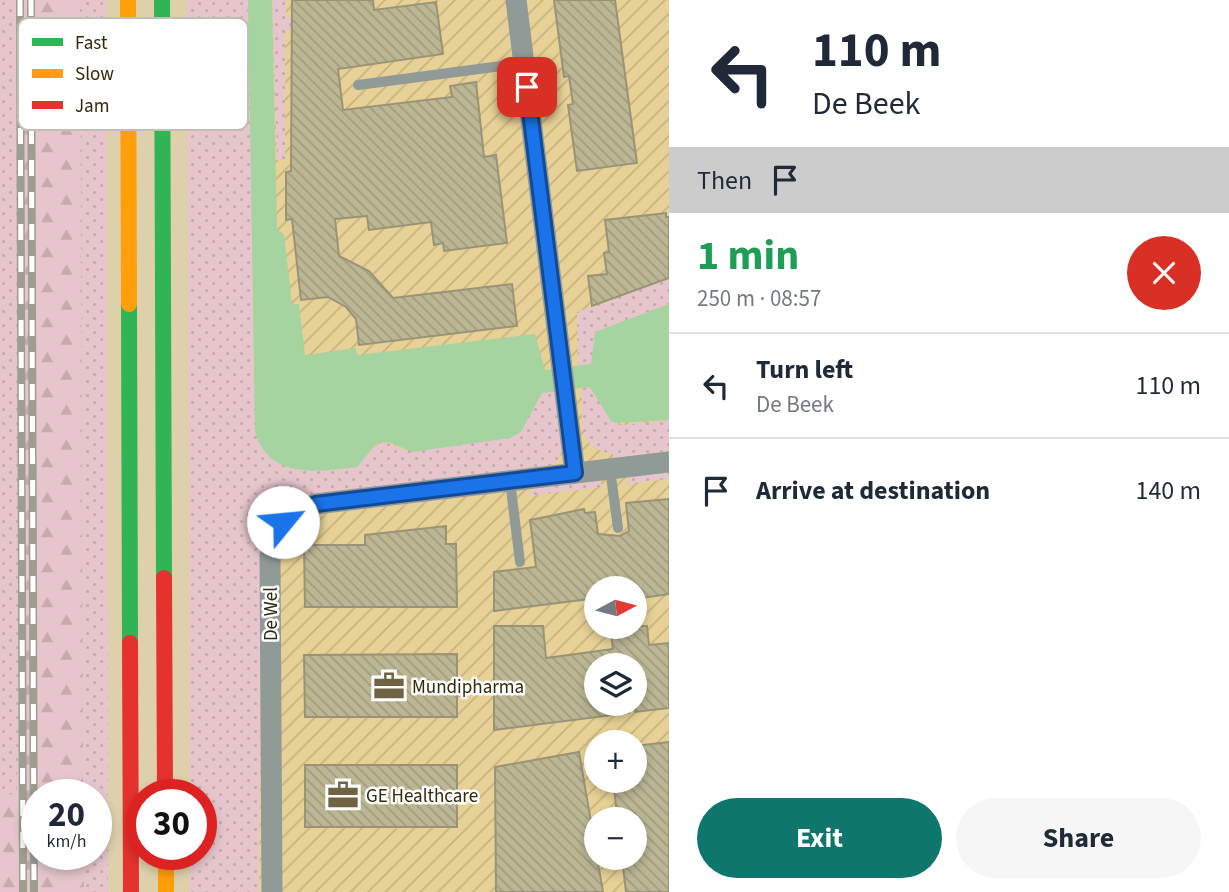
<!DOCTYPE html>
<html lang="en">
<head>
<meta charset="utf-8">
<style>
  :root { --surface:#fff; --page:#f6f6f7; --text:#1f2937; --muted:#747a83; --line:#e0e1e3; --accent:#0f766e }
  body { margin:0; font-family:"Source Sans 3",sans-serif; background:var(--page); color:var(--text); height:100vh; display:flex; flex-direction:column; font-size:26px; white-space:nowrap }
  * { box-sizing:border-box; margin:0 }
  p { font-size:23px; color:var(--muted) }
  .icon { flex:none; width:38px; height:38px; fill:none; stroke:currentColor; stroke-width:2; stroke-linecap:round; stroke-linejoin:round }
  .map { position:relative; flex:1; overflow:hidden }
  .panel { display:flex; flex-direction:column; background:var(--surface); width:560px }
  .panel>* { flex:none }
  .guide { background:#fff; color:var(--text); overflow:hidden }
  .needle { width:46px; rotate:83deg }
  .fabs { position:absolute; left:584px; top:576px; display:grid; gap:14px }
  .fabs a { display:grid; place-items:center; width:63px; height:63px; border-radius:50%; background:var(--surface); box-shadow:0 4px 10px #0003; font-size:35px }
  .speed { position:absolute; left:21px; top:779px; display:flex; gap:14px; font-size:35px; font-weight:700; text-align:center }
  .speed>* { display:grid; place-content:center; width:91px; height:91px; border-radius:50%; background:var(--surface); box-shadow:0 4px 10px #0003; line-height:1 }
  .speed small { font-size:18px; font-weight:400 }
  .speed .limit { border:10px solid #d22; background:#fff; color:#111 }
  .pin { position:absolute; display:grid; place-items:center; width:60px; height:60px; color:#fff; margin:-30px; border-radius:14px; box-shadow:0 4px 10px #0006 }
  .me { position:absolute; width:77px; margin:-38px; rotate:62deg; stroke-linejoin:round; filter:drop-shadow(0 0 5px #0008) }
  .turn { display:flex; align-items:center; gap:24px; height:147px; padding:0 28px; font-size:32px }
  .turn .icon { width:91px; height:91px; stroke-width:2.5 }
  .turn b { display:block; font-size:49px; line-height:60px }
  .then { display:flex; align-items:center; height:66px; padding:0 28px; background:#0003; gap:14px; font-size:26px }
  .round { display:grid; place-items:center; flex:none; width:74px; height:74px; border-radius:37px; background:var(--page) }
  .summary { display:flex; align-items:center; justify-content:space-between; height:119px; padding:0 28px }
  h1 { font-size:42px; font-weight:700; line-height:52px; color:#1e9e55 }
  .button { display:flex; gap:14px; margin-top:auto; padding:14px 28px }
  .button a { flex:1; height:80px; border-radius:42px; background:var(--accent); color:#fff; font-size:28px; font-weight:700; line-height:80px; text-align:center }
  .button a+a { background:var(--page); color:var(--text) }
  ul { padding:0; list-style:none }
  li { display:flex; align-items:center; gap:21px; height:105px; padding:0 28px; border-top:2px solid var(--line) }
  li div { flex:1 }
  li b { display:block; font-size:26px }
  li em { font-style:normal }
  main { display:flex; flex:1; min-height:0 }
  .map>svg:first-child { display:block }
</style>
</head>
<body>
<main>
<div class="map">
<svg width="669" height="892" viewBox="0 0 669 892">
  <defs>
    <pattern id="industrial-furrows" width="10" height="10" patternUnits="userSpaceOnUse" patternTransform="scale(1.75)"><rect width="10" height="10" fill="#e7d196"/><path d="M-1 1l2-2M0 10L10 0M9 11l2-2" fill="none" stroke="#c7b380"/></pattern>
    <pattern id="green-dots" width="8" height="8" patternUnits="userSpaceOnUse" patternTransform="scale(1.75)"><rect width="8" height="8" fill="#e6c6cc"/><path d="M2 2h.1M6 6h.1" fill="none" stroke="#c6aaae" stroke-width="1.8" stroke-linecap="round"/></pattern>
    <pattern id="forest-firs" width="22" height="20" patternUnits="userSpaceOnUse" patternTransform="scale(1.75)"><rect width="22" height="20" fill="#e6c6cc"/><path d="M5 1l3.5 6h-7zM16 11l3.5 6h-7z" fill="#c6aaae"/></pattern>
    <pattern id="building-back-hatch" width="6" height="6" patternUnits="userSpaceOnUse" patternTransform="scale(1.75)"><rect width="6" height="6" fill="#bbb694"/><path d="M-1 5l2 2M0 0l6 6M5-1l2 2" fill="none" stroke="#a19c7e"/></pattern>
  </defs>
  <rect width="100%" height="100%" fill="#ded0ab"/>
  <path fill="url(#industrial-furrows)" fill-rule="evenodd" d="M228,0H669V892H234ZM597,588H635V626H597ZM597,665H635V704H597ZM597,742H635V780H597ZM597,819H635V858H597Z"/>
  <g fill="url(#green-dots)">
    <path d="M0,0H22C28,265 25,530 17,795L0,794Z"/>
    <polygon points="80,0 106,0 108,892 84,892 84,854 96,854 96,794 83,794"/>
    <path d="M187,0H248L257,441L373,448C383,438 393,444 403,450L521,431L542,393L558,391L565,441L557,464L314,495L285,508L262,537L259,892H190V854H201V794H190Z"/>
    <polygon points="272,0 286,0 286,18 295,17 294,30 285,31 285,160 277,160"/>
    <polygon points="669,278 669,304 595,332 593,360 591,364 578,366 577,312"/>
    <path d="M591,387L611,420L623,425L669,420V451L613,458V454C573,447 585,419 581,388Z"/>
    <polygon points="669,472 669,479 625,484 633,476"/>
    <polygon points="597,480 605,487 526,496 535,488"/>
  </g>
  <polygon fill="url(#forest-firs)" points="22,0 80,0 83,794 37,794 37,854 83,854 84,892 0,892 0,794 17,795 24,560"/>
  <path fill="#a5d4a0" d="M248,0H272L277,229L284,235L292,304H299L305,355L356,348L357,355L535,334L545,370L591,364L595,332L669,304V420L616,423L611,421L590,387L542,393L521,432L510,438L412,452L389,442L377,443L357,467C320,472 266,480 255,430Z"/>
  <g fill="url(#building-back-hatch)" stroke="#9a9476" stroke-width="2">
    <polygon points="292,0 373,0 374,10 436,2 443,54 338,69 343,110 452,97 450,86 476,82 484,157 496,155 507,243 444,251 443,243 434,245 431,222 369,230 367,216 335,219 339,256 369,271 393,298 512,284 517,326 359,345 356,319 346,307 328,297 301,300 292,219 286,220 286,172 291,171"/>
    <polygon points="554,0 615,0 637,163 577,171 568,105 573,104 569,76 564,77"/>
    <polygon points="666,213 666,217 669,217 669,278 592,306 588,276 607,274 604,253 609,252 605,220"/>
    <polygon points="669,499 669,594 635,599 635,588 597,588 597,598 494,611 494,572 536,567 530,520 584,509 585,513 595,512 598,534 620,536 629,531 626,503"/>
    <polygon points="446,526 446,544 456,544 457,607 305,607 304,545 365,545 365,535"/>
    <polygon points="494,626 543,626 546,658 613,649 610,626 647,626 649,645 669,643 669,708 635,712 635,665 597,665 597,704 628,704 629,713 494,730"/>
    <polygon points="457,654 457,717 305,717 304,655"/>
    <polygon points="669,742 669,892 626,892 622,858 635,858 635,813 617,815 613,780 635,780 635,746"/>
    <polygon points="579,752 603,892 496,892 495,767"/>
    <rect x="305" y="765" width="152" height="62"/>
  </g>
  <g fill="none" stroke-linecap="round" stroke-linejoin="round">
    <g stroke="#909a97" stroke-width="10">
      <polyline points="358,85 524,63"/>
      <polyline points="610,469 618,528"/>
      <polyline points="510,481 520,562"/>
    </g>
    <g stroke="#909a97" stroke-width="21">
      <polyline points="516,0 575,473"/>
      <path d="M272,892L270,556C276,527 288,515 316,504L669,462"/>
    </g>
    <g stroke="#30b455" stroke-width="16">
      <polyline points="162,0 164,578"/>
      <polyline points="129,304 130,643"/>
    </g>
    <g stroke="#ff9f0a" stroke-width="16">
      <polyline points="128,0 129,304"/>
      <polyline points="166,854 166,892"/>
    </g>
    <g stroke="#e5322d" stroke-width="16">
      <polyline points="164,578 165,794"/>
      <polyline points="130,643 131,892"/>
    </g>
    <defs>
      <g id="rail">
        <polyline points="20,0 23,892"/>
        <polyline points="31,0 34,892"/>
      </g>
    </defs>
    <use href="#rail" stroke="#9d9d90" stroke-width="8"/>
    <use href="#rail" stroke="#fefefe" stroke-width="5" stroke-dasharray="16" stroke-linecap="butt"/>
  </g>
  <g fill="none" stroke-linecap="round" stroke-linejoin="round">
    <defs>
      <polyline id="route" points="283,522 297,512 316,504 575,473 527,87"/>
    </defs>
    <use href="#route" stroke="#114b97" stroke-width="18"/>
    <use href="#route" stroke="#1a73e8" stroke-width="12"/>
  </g>
  <defs>
    <symbol id="office-bare" viewBox="-9 -9 18 18"><path d="M-6-3h4V-5.5h4V-3h4V5H-6ZM-1-4.5V-3h2v-1.5ZM-6 0V1H6V0Z" fill="#6f6344" stroke="#fefefe" stroke-width="2.5" paint-order="stroke"/></symbol>
  </defs>
  <g fill-rule="evenodd">
    <use href="#office-bare" x="367" y="664" width="44" height="44"/>
    <use href="#office-bare" x="321" y="773" width="44" height="44"/>
  </g>
  <g text-anchor="middle" stroke-width="5" stroke-linejoin="round" paint-order="stroke">
    <g font-size="19" fill="#33290c" stroke="#fefefe">
      <text transform="translate(270 614) rotate(-90)" y="7">De Wel</text>
    </g>
    <g font-size="19" fill="#33290c" stroke="#fefefe" text-anchor="start">
      <text x="412" y="693">Mundipharma</text>
      <text x="366" y="802">GE Healthcare</text>
    </g>
  </g>
  <rect x="18" y="18" width="230" height="112" rx="10" fill="#fefefe" stroke="#c1beb5" stroke-width="2"/>
  <rect x="32" y="38" width="31" height="8" fill="#30b455"/>
  <rect x="32" y="69" width="31" height="9" fill="#ff9f0a"/>
  <rect x="32" y="101" width="31" height="8" fill="#e5322d"/>
  <g font-size="19" fill="#33290c">
    <text x="75" y="49">Fast</text>
    <text x="75" y="80">Slow</text>
    <text x="75" y="112">Jam</text>
  </g>
</svg>
<div class="fabs">
<a><svg class="needle" viewBox="-14 -14 28 28"><path d="M0-13l5 13h-10z" fill="#e53935"/><path d="M0 13l5-13h-10z" fill="#747a83"/></svg></a>
<a><svg class="icon" aria-label="layers" viewBox="0 0 24 24"><path d="M12 4l9 5-9 5-9-5zM3 14l9 5 9-5"/></svg></a>
<a>+</a>
<a>−</a>
</div>
<div class="speed"><div>20<small>km/h</small></div><div class="limit">30</div></div>
<div class="pin" style="left:527px;top:87px;background:#d93025"><svg class="icon" aria-label="arrive" viewBox="0 0 24 24"><path d="M6 21V4h12l-3 4 3 4H6"/></svg></div>
<svg class="me" style="left:283px;top:522px" viewBox="-20 -20 40 40"><circle r="19" fill="#fff"/><path d="M0-13L10 11 0 6-10 11z" fill="#1a73e8"/></svg>
</div>
<section class="panel">
<div class="guide">
<div class="turn"><svg class="icon" aria-label="left" viewBox="0 0 24 24"><path d="M17 20v-9H6M10 6l-5 5 5 5"/></svg><div><b>110 m</b>De Beek</div></div>
<div class="then">Then<svg class="icon" aria-label="arrive" viewBox="0 0 24 24"><path d="M6 21V4h12l-3 4 3 4H6"/></svg></div>
</div>
<div class="summary"><div><h1>1 min</h1><p>250 m · 08:57</p></div><a class="round" style="background:#d93025;color:#fff"><svg class="icon" aria-label="close" viewBox="0 0 24 24"><path d="M6 6l12 12M18 6L6 18"/></svg></a></div>
<ul>
<li><svg class="icon" aria-label="left" viewBox="0 0 24 24"><path d="M17 20v-9H6M10 6l-5 5 5 5"/></svg><div><b>Turn left</b><p>De Beek</p></div><em>110 m</em></li>
<li><svg class="icon" aria-label="arrive" viewBox="0 0 24 24"><path d="M6 21V4h12l-3 4 3 4H6"/></svg><div><b>Arrive at destination</b></div><em>140 m</em></li>
</ul>
<div class="button"><a>Exit</a><a>Share</a></div>
</section>
</main>
</body>
</html>
